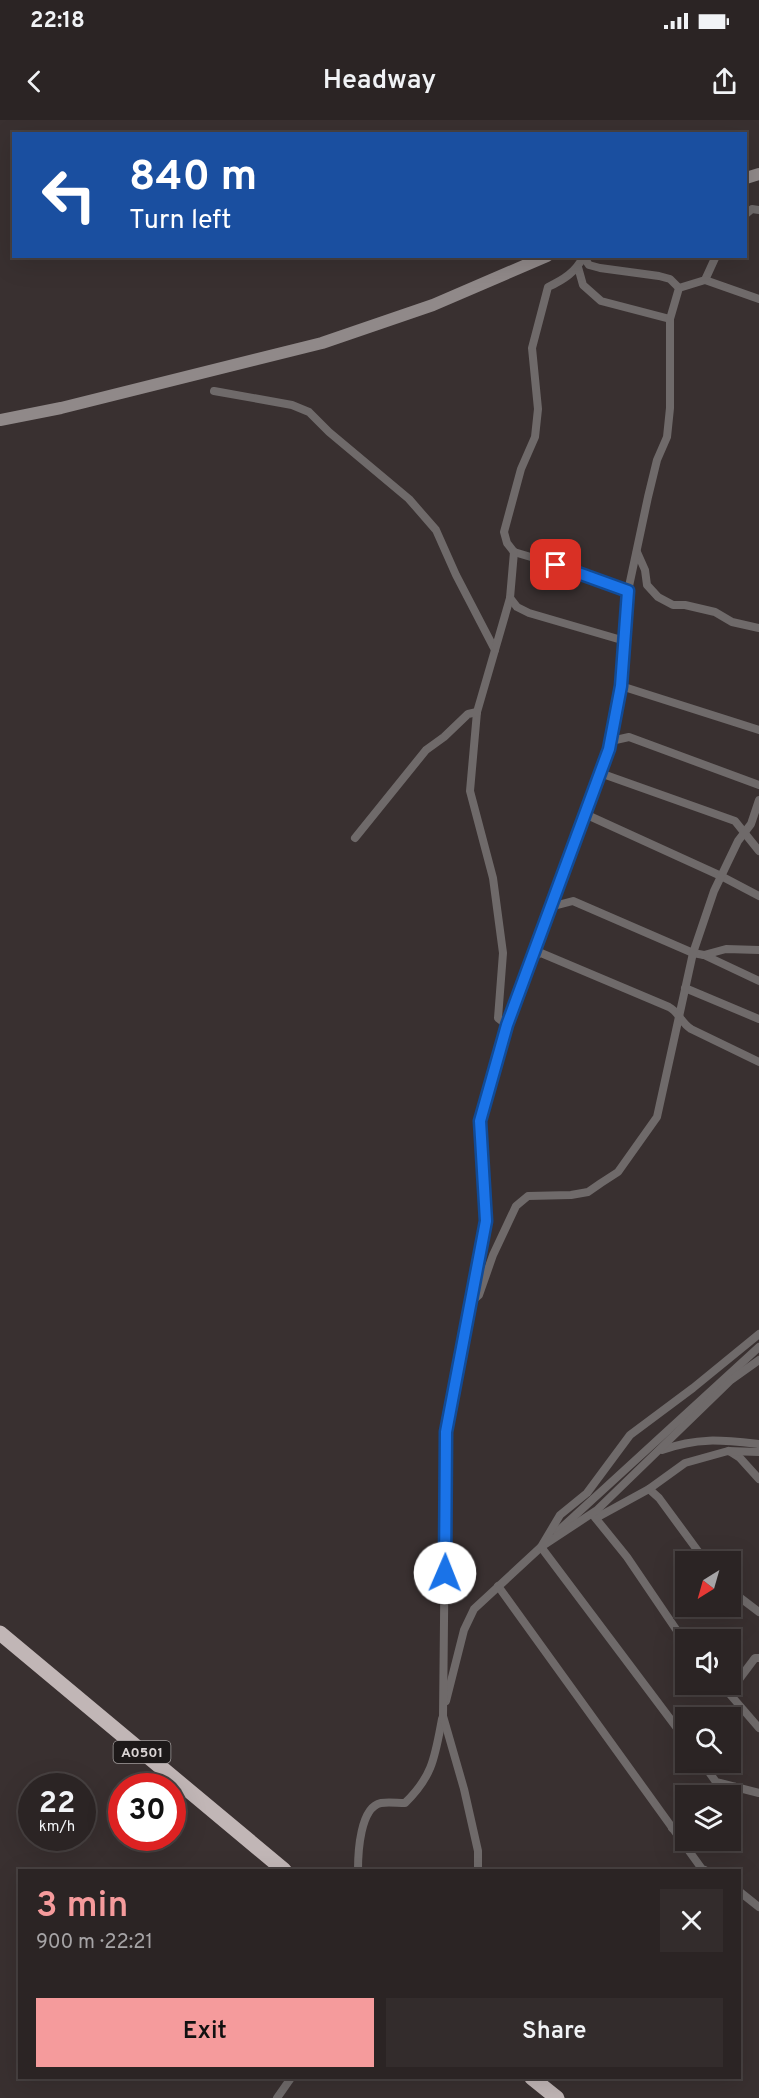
<!DOCTYPE html>
<html lang="en">
<head>
<meta charset="utf-8">
<style>
  :root { --surface:#2b2424; --page:#332c2c; --text:#f1f3f6; --muted:#a6a4a6; --line:#474141; --accent:#f59b9c }
  body { margin:0; font-family:Overpass,sans-serif; background:var(--page); color:var(--text); height:100vh; display:flex; flex-direction:column; font-size:22px; white-space:nowrap }
  * { box-sizing:border-box; margin:0 }
  p { font-size:20px; color:var(--muted) }
  .icon { flex:none; width:33px; height:33px; fill:none; stroke:currentColor; stroke-width:2; stroke-linecap:round; stroke-linejoin:round }
  .map { position:relative; flex:1; overflow:hidden }
  .side { position:absolute; left:18px; top:1749px; width:723px; height:210px; display:flex; flex-direction:column; background:var(--surface); border-radius:0px; box-shadow:0 6px 24px #0002,0 0 0 2px var(--line) }
  .side>* { flex:none }
  .banner { position:absolute; left:12px; top:12px; width:735px; height:126px; border-radius:0px; box-shadow:0 6px 24px #0002,0 0 0 2px var(--line); background:#1a4fa0; color:#fff; overflow:hidden }
  .needle { width:39px; rotate:217deg }
  .tools { position:absolute; left:675px; top:1431px; display:grid; gap:12px }
  .tools a { display:grid; place-items:center; width:66px; height:66px; border-radius:0px; background:var(--surface); box-shadow:0 6px 24px #0002,0 0 0 2px var(--line); font-size:30px }
  .speed { position:absolute; left:18px; top:1653px; display:flex; gap:12px; font-size:30px; font-weight:700; text-align:center }
  .speed>* { display:grid; place-content:center; width:78px; height:78px; border-radius:50%; background:var(--surface); box-shadow:0 6px 24px #0002,0 0 0 2px var(--line); line-height:1 }
  .speed small { font-size:15px; font-weight:400 }
  .speed .limit { border:9px solid #d22; background:#fff; color:#111 }
  .pin { position:absolute; display:grid; place-items:center; width:51px; height:51px; color:#fff; margin:-26px; border-radius:12px; box-shadow:0 3px 9px #0006 }
  .me { position:absolute; width:66px; margin:-33px; rotate:1deg; stroke-linejoin:round; filter:drop-shadow(0 0 4px #0008) }
  .turn { display:flex; align-items:center; gap:21px; height:126px; padding:0 18px; font-size:27px }
  .turn .icon { width:78px; height:78px; stroke-width:2.5 }
  .turn b { display:block; font-size:42px; line-height:51px }
  .round { display:grid; place-items:center; flex:none; width:63px; height:63px; border-radius:0px; background:var(--page) }
  .overview { display:flex; align-items:center; justify-content:space-between; height:102px; padding:0 18px }
  h1 { font-size:36px; font-weight:600; line-height:45px; color:var(--accent) }
  .cta { display:flex; gap:12px; margin-top:auto; padding:12px 18px }
  .cta a { flex:1; height:69px; border-radius:0px; background:var(--accent); color:#111; font-size:24px; font-weight:600; line-height:69px; text-align:center }
  .cta a+a { background:var(--page); color:var(--text) }
  .status { display:flex; justify-content:space-between; align-items:center; height:42px; padding:0 30px; background:var(--surface); direction:ltr }
  .status svg { height:16px; fill:currentColor }
  header { display:flex; justify-content:space-between; align-items:center; height:78px; padding:0 18px; background:var(--surface); font-size:27px; font-weight:600 }
  .map>svg:first-child { display:block }
</style>
</head>
<body>
<div class="status"><b>22:18</b><svg viewBox="0 0 49 12"><path d="M0 12V9h3v3zM5 12V6h3v6zM10 12V3h3v9zM15 12V0h3v12zM26 1h20v11H26zM47 4h2v5h-2z"/></svg></div>
<header><svg class="icon" aria-label="back" viewBox="0 0 24 24"><path d="M15 5l-7 7 7 7"/></svg>Headway<svg class="icon" aria-label="share" viewBox="0 0 24 24"><path d="M12 15V3M7 8l5-5 5 5M5 13v7h14v-7"/></svg></header>
<div class="map">
<svg width="759" height="1978" viewBox="0 0 759 1978">
  <rect width="100%" height="100%" fill="#393030"/>
  <g fill="none" stroke-linecap="round" stroke-linejoin="round">
    <g stroke="#6f6a6a" stroke-width="8">
      <polyline points="746,94 752,89 759,90"/>
      <path d="M583,137C576,152 563,160 548,167L532,228L538,289L535,317L521,349L504,412L507,423L514,432L578,451L628,471"/>
      <polyline points="578,147 583,165 601,181 670,199"/>
      <polyline points="705,160 759,179"/>
      <polyline points="679,168 705,160 716,136"/>
      <polyline points="214,271 292,285 309,292 329,312 409,379 436,410 456,455 495,530 477,592 470,671 493,758 503,833 498,898 507,905"/>
      <polyline points="514,432 510,478 517,487 529,493 625,521"/>
      <polyline points="637,432 645,450 647,465 658,477 673,485 685,485 715,492 732,502 759,508"/>
      <polyline points="495,530 510,478"/>
      <polyline points="621,566 759,610"/>
      <polyline points="611,621 629,617 759,665"/>
      <polyline points="600,653 735,701 759,731"/>
      <polyline points="585,694 721,756 759,776"/>
      <polyline points="355,718 426,630 444,617 468,594 477,592"/>
      <polyline points="550,787 573,781 693,833 704,835 759,861"/>
      <polyline points="704,835 726,829 759,830"/>
      <path d="M532,837L541,833L669,887C679,892 681,903 691,909L759,942"/>
      <polyline points="685,868 759,899"/>
      <polyline points="471,1182 479,1175 493,1135 516,1086 528,1076 571,1075 588,1072 601,1063 618,1052 657,997 693,833 714,771 738,721 751,704 759,680"/>
      <path d="M662,1330C698,1317 722,1320 759,1324"/>
      <polyline points="729,1331 740,1338 759,1359"/>
      <polyline points="649,1369 659,1378 706,1442"/>
      <polyline points="593,1395 627,1437 686,1524"/>
      <polyline points="596,1398 649,1369 685,1343 728,1331 759,1332"/>
      <polyline points="557,1412 759,1227"/>
      <polyline points="498,1466 702,1749 705,1750"/>
      <polyline points="730,1470 759,1492"/>
      <polyline points="730,1562 740,1558 755,1538 759,1538"/>
      <polyline points="721,1564 759,1608"/>
      <polyline points="446,1581 464,1510 474,1489 541,1427 597,1390 731,1260 759,1240"/>
      <polyline points="686,1620 541,1427 560,1395 587,1373 630,1315 693,1268 759,1214"/>
      <polyline points="702,1642 716,1662 759,1673"/>
      <polyline points="722,1676 735,1667"/>
      <polyline points="672,1708 686,1699"/>
      <path d="M358,1750C358,1733 360,1687 381,1683C388,1682 397,1683 405,1683C433,1656 435,1636 442,1599"/>
      <polyline points="478,1750 478,1731 464,1669 443,1596 446,1312 486,1101 480,1001 507,905 609,629 621,566 628,471 648,377 657,340 667,317 670,288 670,199 679,168 670,159 659,156 600,148 589,145 583,136"/>
      <polyline points="740,1772 759,1787"/>
      <polyline points="277,1978 291,1958"/>
    </g>
    <g stroke="#908989" stroke-width="12">
      <polyline points="746,58 759,54"/>
      <polyline points="0,300 61,288 322,223 433,185 547,136"/>
    </g>
    <g stroke="#c1b6b6" stroke-width="15">
      <polyline points="0,1513 284,1750"/>
      <polyline points="532,1958 557,1978"/>
    </g>
  </g>
  <g fill="none" stroke-linecap="round" stroke-linejoin="round">
    <defs>
      <polyline id="route" points="445,1453 446,1312 486,1101 480,1001 507,905 609,629 621,566 628,471 556,445"/>
    </defs>
    <use href="#route" stroke="#114b97" stroke-width="15"/>
    <use href="#route" stroke="#1a73e8" stroke-width="10"/>
  </g>
  <g text-anchor="middle" stroke-width="6" stroke-linejoin="round" paint-order="stroke">
    <rect fill="#1d1919" stroke="#a19c9c" stroke-width="1.5" x="113.5" y="1621" width="57" height="22" rx="4.5"/>
    <g font-size="14" font-weight="bold" fill="#dad4d4">
      <text x="142" y="1637">A0501</text>
    </g>
  </g>
</svg>
<div class="tools">
<a><svg class="needle" viewBox="-14 -14 28 28"><path d="M0-13l5 13h-10z" fill="#e53935"/><path d="M0 13l5-13h-10z" fill="#a6a4a6"/></svg></a>
<a><svg class="icon" aria-label="sound" viewBox="0 0 24 24"><path d="M4 9h4l5-4v14l-5-4H4zM17 9q2 3 0 6"/></svg></a>
<a><svg class="icon" aria-label="search" viewBox="0 0 24 24"><circle cx="10" cy="10" r="6"/><path d="M15 15l6 6"/></svg></a>
<a><svg class="icon" aria-label="layers" viewBox="0 0 24 24"><path d="M12 4l9 5-9 5-9-5zM3 14l9 5 9-5"/></svg></a>
</div>
<div class="speed"><div>22<small>km/h</small></div><div class="limit">30</div></div>
<div class="pin" style="left:556px;top:445px;background:#d93025"><svg class="icon" aria-label="arrive" viewBox="0 0 24 24"><path d="M6 21V4h12l-3 4 3 4H6"/></svg></div>
<svg class="me" style="left:445px;top:1453px" viewBox="-20 -20 40 40"><circle r="19" fill="#fff"/><path d="M0-13L10 11 0 6-10 11z" fill="#1a73e8"/></svg>
<div class="banner">
<div class="turn"><svg class="icon" aria-label="left" viewBox="0 0 24 24"><path d="M17 20v-9H6M10 6l-5 5 5 5"/></svg><div><b>840 m</b>Turn left</div></div>
</div>
<section class="side">
<div class="overview"><div><h1>3 min</h1><p>900 m · 22:21</p></div><a class="round"><svg class="icon" aria-label="close" viewBox="0 0 24 24"><path d="M6 6l12 12M18 6L6 18"/></svg></a></div>
<div class="cta"><a>Exit</a><a>Share</a></div>
</section>
</div>
</body>
</html>
